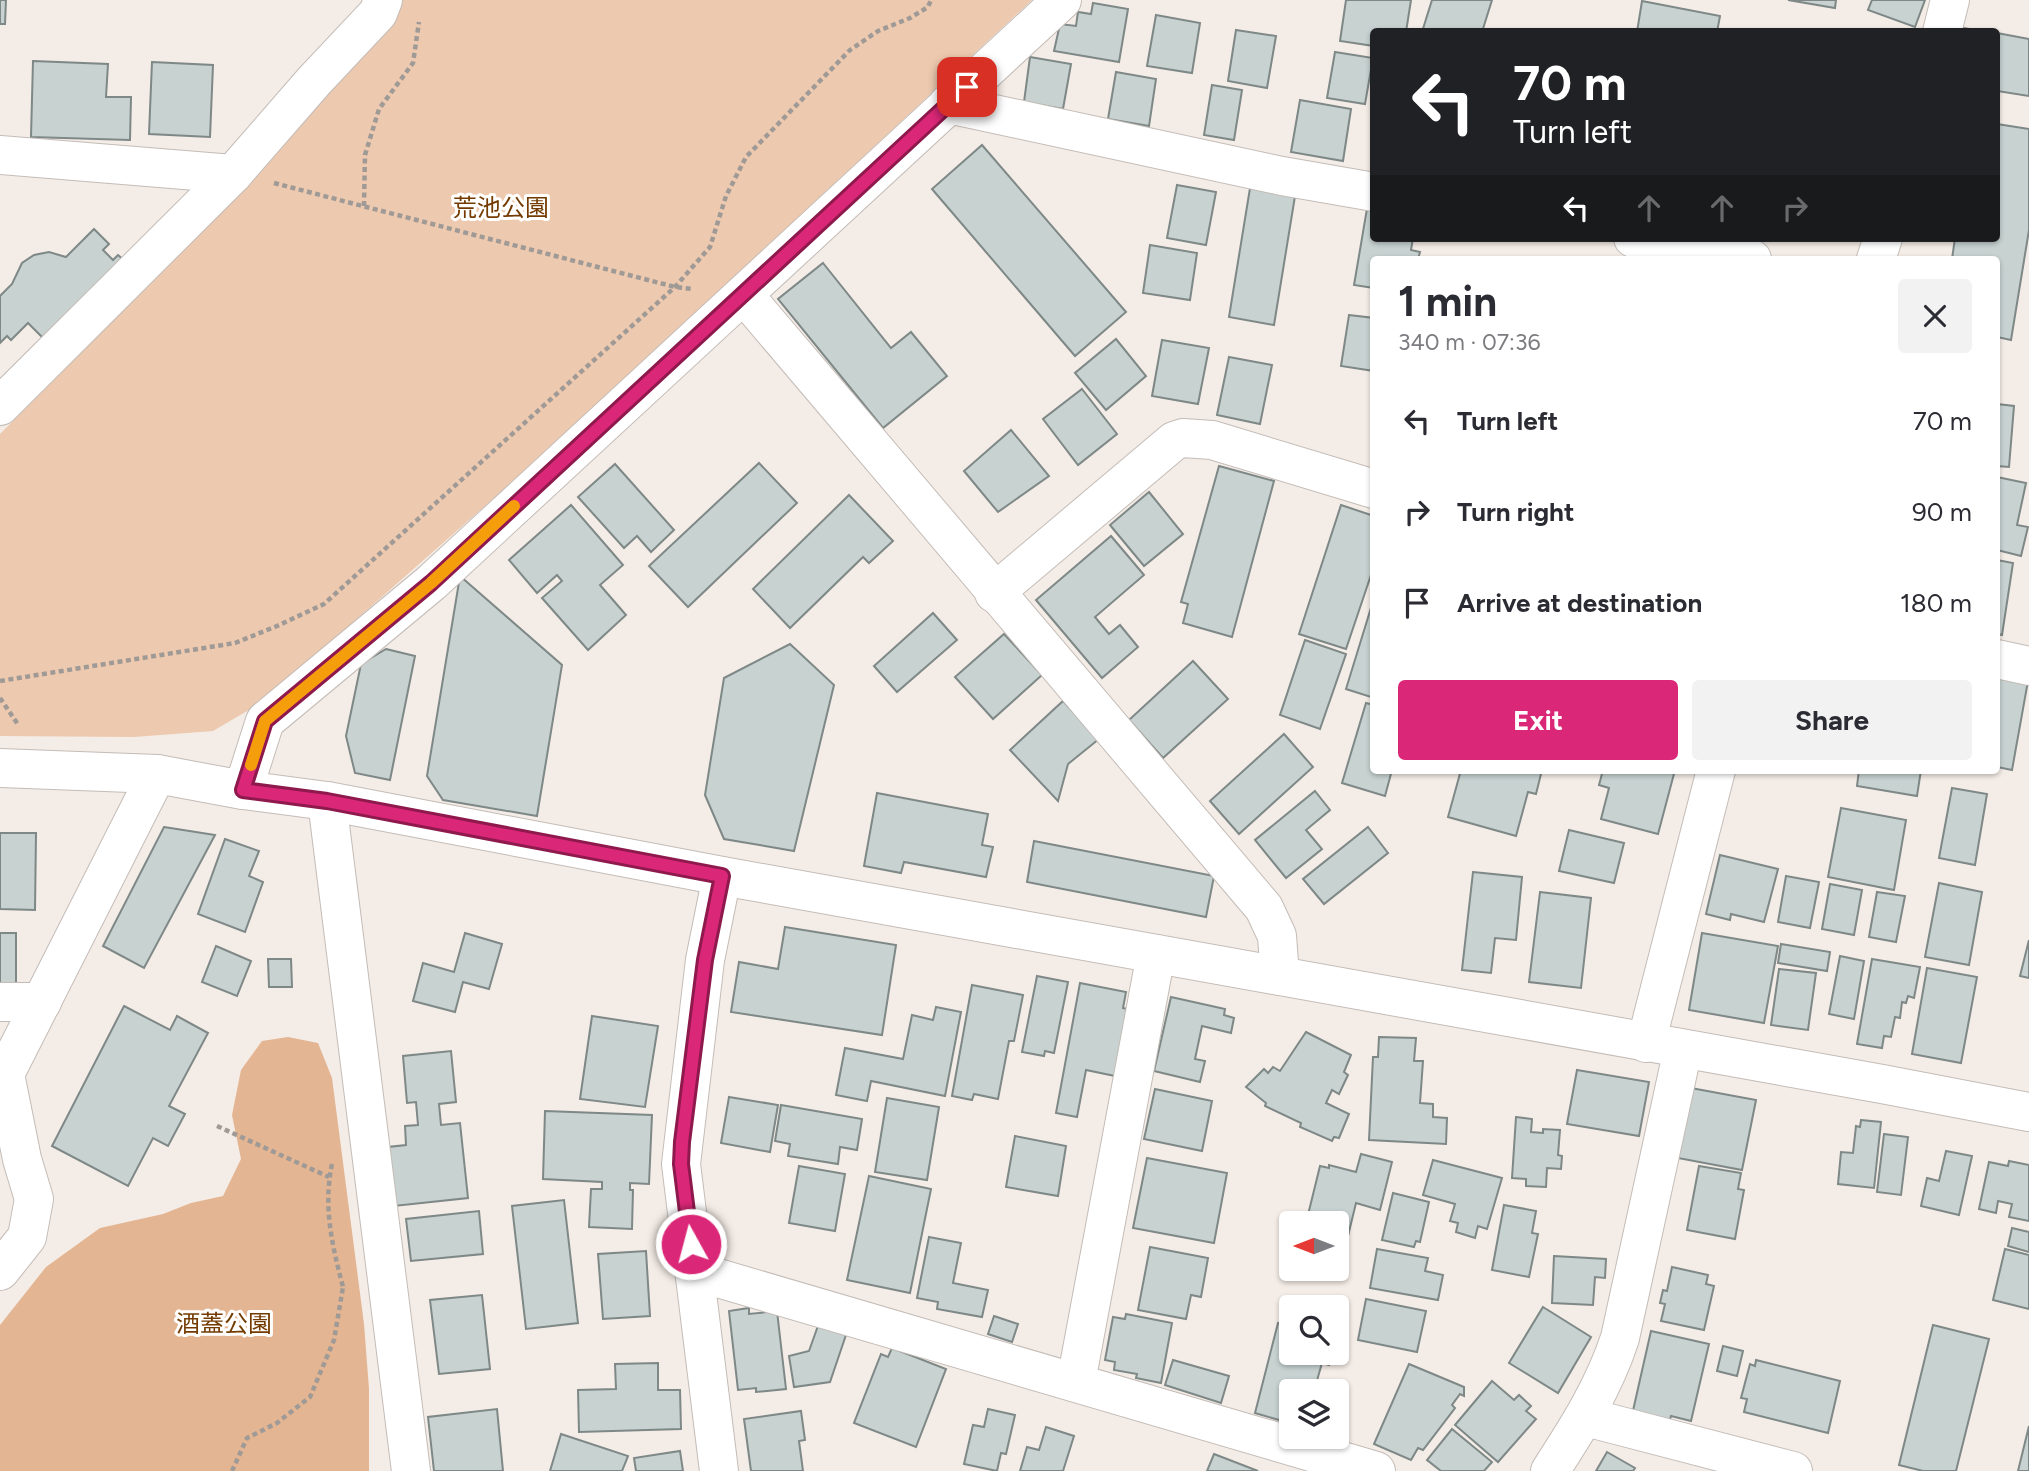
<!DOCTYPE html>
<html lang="en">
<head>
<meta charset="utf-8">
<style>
  :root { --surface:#fff; --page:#f2f2f3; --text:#2b2b33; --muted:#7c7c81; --accent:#db2777 }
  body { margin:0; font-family:Figtree,"Noto Sans JP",sans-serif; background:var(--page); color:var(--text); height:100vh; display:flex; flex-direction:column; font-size:26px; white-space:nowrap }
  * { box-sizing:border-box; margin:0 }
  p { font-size:23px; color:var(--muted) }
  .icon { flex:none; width:38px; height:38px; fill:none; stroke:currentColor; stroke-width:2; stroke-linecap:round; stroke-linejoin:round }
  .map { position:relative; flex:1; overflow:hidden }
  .sheet { position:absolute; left:1370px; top:256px; width:630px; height:518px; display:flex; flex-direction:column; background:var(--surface); border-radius:7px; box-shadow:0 2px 5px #0004 }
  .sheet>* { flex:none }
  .hud { position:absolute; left:1370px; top:28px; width:630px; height:214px; border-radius:7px; box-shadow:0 2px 5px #0004; background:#202124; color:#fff; overflow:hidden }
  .needle { width:46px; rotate:270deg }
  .buttons { position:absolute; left:1279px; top:1211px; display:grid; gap:14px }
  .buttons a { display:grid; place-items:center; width:70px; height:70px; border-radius:7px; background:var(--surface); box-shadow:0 2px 5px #0004; font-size:35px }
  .pin { position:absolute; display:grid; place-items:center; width:60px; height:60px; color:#fff; margin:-30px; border-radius:14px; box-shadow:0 4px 10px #0006 }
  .me { position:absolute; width:77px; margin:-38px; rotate:353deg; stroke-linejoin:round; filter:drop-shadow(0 0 5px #0008) }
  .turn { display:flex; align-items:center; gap:24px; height:147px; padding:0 28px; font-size:32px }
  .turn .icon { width:91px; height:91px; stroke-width:2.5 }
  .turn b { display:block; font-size:49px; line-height:60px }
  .lanes { display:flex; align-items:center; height:66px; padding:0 28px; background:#0003; justify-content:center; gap:35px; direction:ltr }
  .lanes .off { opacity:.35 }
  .round { display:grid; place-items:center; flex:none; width:74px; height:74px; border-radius:7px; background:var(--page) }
  .head { display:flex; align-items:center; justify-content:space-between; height:119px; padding:0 28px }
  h1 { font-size:42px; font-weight:700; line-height:52px }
  .button { display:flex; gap:14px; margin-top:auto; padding:14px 28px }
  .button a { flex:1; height:80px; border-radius:7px; background:var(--accent); color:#fff; font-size:28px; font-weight:700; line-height:80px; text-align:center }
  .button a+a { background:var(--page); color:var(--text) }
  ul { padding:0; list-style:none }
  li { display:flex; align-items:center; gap:21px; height:91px; padding:0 28px }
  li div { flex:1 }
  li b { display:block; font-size:26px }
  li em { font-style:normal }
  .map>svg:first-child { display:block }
</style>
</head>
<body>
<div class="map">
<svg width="2029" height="1471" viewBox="0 0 2029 1471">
  <rect width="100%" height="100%" fill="#f4ece6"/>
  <polygon fill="#edc9af" points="403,0 1032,0 529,467 264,701 213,731 134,737 0,736 0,434 160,274 292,135 401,5"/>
  <polygon fill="#e3b592" points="288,1037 318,1043 332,1078 364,1324 369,1389 369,1471 0,1471 0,1325 46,1267 100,1228 163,1214 191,1203 223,1196 241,1159 232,1115 241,1070 262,1041"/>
  <g fill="#c7d2d1" stroke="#7e8887" stroke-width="2">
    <polygon points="0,0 6,0 5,24 0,24"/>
    <polygon points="1346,0 1411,0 1406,32 1374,32 1374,46 1340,41"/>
    <polygon points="1432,0 1492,0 1482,32 1422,32"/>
    <polygon points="1788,0 1836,0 1835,8"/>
    <polygon points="1872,0 1925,0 1915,27 1868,10"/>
    <polygon points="1642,1 1720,16 1717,32 1637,32"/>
    <polygon points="1093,3 1128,9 1119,62 1054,51 1060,24 1076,26 1078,12 1091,14"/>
    <polygon points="1156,15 1200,23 1192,73 1147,66"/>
    <polygon points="1958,27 1986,32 1957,32"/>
    <polygon points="1236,30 1276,36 1267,88 1228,81"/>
    <polygon points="1997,33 2029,39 2029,96 1997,91"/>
    <polygon points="1335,52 1373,58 1365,104 1327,98"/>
    <polygon points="1030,57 1071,64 1063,109 1024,102"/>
    <polygon points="33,61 108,64 106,97 131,97 130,140 31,137"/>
    <polygon points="152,62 213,65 210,137 149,134"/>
    <polygon points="1116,72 1156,79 1149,126 1108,119"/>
    <polygon points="1212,85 1242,90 1234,140 1204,135"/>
    <polygon points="1300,100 1351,109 1343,161 1291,152"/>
    <polygon points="1997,124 2029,129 2029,230 2011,340 1997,337 1997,259 1952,259 1955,238 1997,238"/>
    <polygon points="982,145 1126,312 1075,356 932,189"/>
    <polygon points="1251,182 1296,190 1274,325 1229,317"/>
    <polygon points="1177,185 1216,192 1206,245 1167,238"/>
    <polygon points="1368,203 1374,204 1374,238 1413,238 1411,250 1420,252 1418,259 1374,259 1374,288 1354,285"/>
    <polygon points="94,229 109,244 103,250 113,260 118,255 125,261 45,340 28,323 11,340 7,336 0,343 0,296 12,284 22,263 34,255 49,252 66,257"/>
    <polygon points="1150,245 1197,253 1190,300 1143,293"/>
    <polygon points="823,263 891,348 911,332 947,376 883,428 778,299"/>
    <polygon points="1349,315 1374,318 1374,371 1341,366"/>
    <polygon points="1116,339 1146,376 1106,410 1075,373"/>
    <polygon points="1162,340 1209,348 1198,404 1152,396"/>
    <polygon points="1229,357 1272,365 1260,424 1217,415"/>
    <polygon points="1082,389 1117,434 1078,465 1043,419"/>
    <polygon points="1997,404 2014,406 2009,467 1997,466"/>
    <polygon points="1011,430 1049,476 998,512 964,471"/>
    <polygon points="759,463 797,503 688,607 649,566"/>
    <polygon points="615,464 674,530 651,552 637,536 624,548 578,497"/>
    <polygon points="1219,466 1274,481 1232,637 1183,623 1188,604 1181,602"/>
    <polygon points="1997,477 2026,483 2017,525 2028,527 2021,556 1997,550"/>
    <polygon points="1149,492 1183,534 1144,566 1110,525"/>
    <polygon points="849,495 893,541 869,563 863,557 790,628 753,589"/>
    <polygon points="571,505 623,565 600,585 626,615 588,650 542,598 562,581 557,575 537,593 509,560"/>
    <polygon points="1341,505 1374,516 1374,566 1346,649 1299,634"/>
    <polygon points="1111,536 1144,575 1095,617 1109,634 1120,625 1138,647 1102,678 1036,600"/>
    <polygon points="1997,560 2013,563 2002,635 1997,634"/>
    <polygon points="460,576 562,665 537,816 443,800 427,776"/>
    <polygon points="1374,598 1374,698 1346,689"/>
    <polygon points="933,613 957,640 897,692 874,666"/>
    <polygon points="1004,634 1042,675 993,719 955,677"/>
    <polygon points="1305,640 1346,654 1320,729 1280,715"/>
    <polygon points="790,644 834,685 794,851 724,839 705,795 724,678"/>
    <polygon points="386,649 415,656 390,780 355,773 346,736 361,664"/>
    <polygon points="1193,661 1228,699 1163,758 1129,720"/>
    <polygon points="1997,676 2028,681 2012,770 1997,767"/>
    <polygon points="1063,701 1099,739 1068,764 1058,801 1010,750"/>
    <polygon points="1366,703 1374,705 1374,770 1392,770 1385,796 1342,783"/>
    <polygon points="1284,734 1313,767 1239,834 1210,801"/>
    <polygon points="1461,770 1542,770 1536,794 1528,792 1516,836 1448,817"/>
    <polygon points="1603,770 1675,770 1658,834 1601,819 1609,788 1599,785"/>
    <polygon points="1859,770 1921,770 1917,796 1857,786"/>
    <polygon points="1952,788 1987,794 1975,865 1939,858"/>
    <polygon points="1315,791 1330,810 1306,830 1322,849 1286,878 1255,840"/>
    <polygon points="877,793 988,814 982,845 993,847 986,877 904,862 901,873 864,866"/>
    <polygon points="1841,808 1906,820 1894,890 1828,877"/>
    <polygon points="164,827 215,835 144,968 103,946"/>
    <polygon points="1368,827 1388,853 1324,904 1303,879"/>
    <polygon points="1569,830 1624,843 1614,883 1559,871"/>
    <polygon points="0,833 36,833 35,910 0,909"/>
    <polygon points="225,839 259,851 249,876 263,882 245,932 198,914"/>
    <polygon points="1034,841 1214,876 1206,917 1027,882"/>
    <polygon points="1720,855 1778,869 1764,922 1731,914 1730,920 1706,914"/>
    <polygon points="1473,872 1522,877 1516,940 1495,938 1491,973 1462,970"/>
    <polygon points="1786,876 1819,882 1810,928 1778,922"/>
    <polygon points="1939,883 1982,892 1969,965 1925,957"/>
    <polygon points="1830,884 1862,890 1854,935 1822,929"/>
    <polygon points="1540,892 1591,898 1581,988 1529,982"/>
    <polygon points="1877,892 1905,896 1896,942 1869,937"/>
    <polygon points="785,927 896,945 882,1035 731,1012 739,962 778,969"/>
    <rect x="0" y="933" width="16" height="59"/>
    <polygon points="465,933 502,944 489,989 463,982 455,1012 413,1001 423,963 454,972"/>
    <polygon points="1702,933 1778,946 1764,1023 1689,1010"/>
    <polygon points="2029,940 2029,978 2020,976"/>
    <polygon points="1781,944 1830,952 1827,971 1778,963"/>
    <polygon points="216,946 251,961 237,996 202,982"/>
    <polygon points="1840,956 1864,961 1854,1019 1829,1014"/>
    <polygon points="268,959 291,959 292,987 269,987"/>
    <polygon points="1872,959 1920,967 1914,998 1908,996 1906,1003 1902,1002 1900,1018 1895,1017 1891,1037 1884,1036 1882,1048 1857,1044"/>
    <polygon points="1927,968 1977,977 1961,1063 1912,1054"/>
    <polygon points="1779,969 1816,973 1808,1030 1771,1025"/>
    <polygon points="1037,976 1068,982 1054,1053 1045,1051 1044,1056 1022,1052"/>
    <polygon points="1080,983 1126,992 1123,1008 1127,1009 1115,1076 1086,1070 1077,1117 1056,1113"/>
    <polygon points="972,985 1023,995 1014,1041 1009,1041 998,1099 974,1094 972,1100 952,1096"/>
    <polygon points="1171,997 1225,1009 1224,1015 1234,1018 1231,1033 1202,1026 1195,1059 1205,1061 1200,1082 1154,1071"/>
    <polygon points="124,1006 170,1030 177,1016 208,1033 169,1106 185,1114 168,1146 153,1138 128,1186 52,1146"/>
    <polygon points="936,1007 961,1012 945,1096 871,1081 867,1101 836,1095 845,1048 903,1059 912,1015 933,1020"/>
    <polygon points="592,1016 658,1026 645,1107 580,1099"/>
    <polygon points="1306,1032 1351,1055 1344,1072 1348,1075 1339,1094 1332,1090 1326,1103 1349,1114 1339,1138 1334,1137 1332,1141 1300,1127 1301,1123 1265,1106 1266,1103 1246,1087 1264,1069 1268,1073 1273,1067 1280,1071"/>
    <polygon points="1379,1037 1416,1038 1414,1061 1423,1061 1420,1103 1433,1104 1433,1117 1447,1118 1446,1144 1369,1140 1373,1057 1378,1057"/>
    <polygon points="451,1051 456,1102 439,1104 441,1125 460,1123 468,1198 394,1206 388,1147 406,1145 405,1126 418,1125 416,1102 407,1103 403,1056"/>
    <polygon points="1577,1070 1649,1082 1639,1136 1567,1124"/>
    <polygon points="1691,1088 1756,1100 1742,1170 1678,1158"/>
    <polygon points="1155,1089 1212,1101 1202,1151 1144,1139"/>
    <polygon points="729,1097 778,1105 770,1152 721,1143"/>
    <polygon points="887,1098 939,1107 927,1180 875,1172"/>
    <polygon points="781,1105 862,1119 857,1150 840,1147 838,1164 788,1156 790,1144 775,1141"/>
    <polygon points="545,1111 652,1115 649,1184 630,1183 630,1190 633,1190 632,1229 589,1227 591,1189 602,1189 602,1182 543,1179"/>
    <polygon points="1516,1117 1532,1119 1531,1132 1543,1133 1543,1129 1560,1130 1558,1155 1562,1156 1561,1169 1547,1168 1546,1187 1526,1186 1526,1179 1512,1178"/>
    <polygon points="1861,1120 1881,1122 1874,1188 1838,1184 1841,1152 1853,1153 1856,1126 1860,1127"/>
    <polygon points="1884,1134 1908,1137 1901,1195 1877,1192"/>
    <polygon points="1015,1136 1066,1146 1058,1196 1006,1187"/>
    <polygon points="1946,1151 1972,1156 1959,1215 1921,1206 1927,1178 1939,1181"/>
    <polygon points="1361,1154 1392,1162 1380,1210 1356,1203 1339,1273 1323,1269 1337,1269 1337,1223 1306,1223 1320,1166 1329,1168 1329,1165 1356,1172"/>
    <polygon points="1147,1158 1227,1173 1214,1243 1133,1228"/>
    <polygon points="1433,1160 1502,1178 1487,1229 1478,1226 1475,1238 1456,1232 1458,1223 1450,1221 1455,1204 1423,1195"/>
    <polygon points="2009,1161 2029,1165 2029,1221 2009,1217 2012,1204 1998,1201 1996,1213 1979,1209 1989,1162 2008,1166"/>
    <polygon points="799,1166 845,1174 835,1231 789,1223"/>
    <polygon points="1699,1166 1741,1173 1738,1189 1744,1190 1735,1239 1687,1230"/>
    <polygon points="869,1176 931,1189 910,1293 847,1280"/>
    <polygon points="1393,1193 1429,1202 1420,1242 1416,1241 1414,1247 1382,1240"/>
    <polygon points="564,1200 578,1323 526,1329 512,1206"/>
    <polygon points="1504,1205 1536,1211 1532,1233 1538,1234 1529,1277 1492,1270"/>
    <polygon points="479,1211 483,1254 411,1261 406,1219"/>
    <polygon points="2012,1228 2029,1232 2029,1252 2008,1246"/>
    <polygon points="929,1237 961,1243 953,1283 988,1290 982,1317 937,1309 938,1302 917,1298"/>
    <polygon points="1150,1247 1208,1258 1201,1297 1191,1295 1186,1319 1138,1310"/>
    <polygon points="1377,1249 1428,1258 1425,1271 1443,1275 1438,1300 1370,1288"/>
    <polygon points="2005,1249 2029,1255 2029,1309 1993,1300"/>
    <polygon points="646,1251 650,1316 603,1319 598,1254"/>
    <polygon points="1554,1256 1606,1259 1605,1278 1595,1277 1593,1305 1552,1303"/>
    <polygon points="1672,1267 1708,1275 1706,1284 1714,1286 1704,1330 1661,1321 1665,1304 1660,1303 1663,1290 1667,1291"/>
    <polygon points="482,1295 490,1369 439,1374 430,1300"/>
    <polygon points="1366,1299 1426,1311 1417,1352 1358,1340"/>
    <polygon points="1543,1307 1591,1337 1558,1393 1509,1363"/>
    <polygon points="749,1308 749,1314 777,1311 786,1389 756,1392 756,1388 738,1390 729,1311"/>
    <polygon points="1126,1314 1172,1323 1161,1383 1136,1378 1137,1374 1114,1370 1115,1362 1105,1360 1113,1317 1125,1319"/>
    <polygon points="994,1316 1018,1324 1012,1342 988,1334"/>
    <polygon points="819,1323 847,1332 830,1382 794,1387 789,1356 809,1351"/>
    <polygon points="1278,1323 1292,1327 1292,1353 1333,1353 1329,1365 1322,1363 1314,1391 1292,1391 1292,1413 1289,1423 1255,1413"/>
    <polygon points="1933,1325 1989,1339 1956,1471 1923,1471 1899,1465"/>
    <polygon points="1651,1331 1709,1344 1691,1421 1671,1416 1669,1423 1632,1415"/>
    <polygon points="1723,1346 1743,1351 1737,1376 1717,1371"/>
    <polygon points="892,1348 946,1369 916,1447 854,1423 881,1354 888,1357"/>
    <polygon points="1173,1360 1229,1376 1221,1403 1165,1385"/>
    <polygon points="1756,1360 1840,1381 1828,1433 1744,1412 1747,1399 1741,1398 1750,1364 1755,1366"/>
    <polygon points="658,1363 658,1390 680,1390 681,1429 579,1432 578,1390 616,1389 615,1364"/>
    <polygon points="1409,1364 1464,1387 1464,1396 1460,1394 1452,1405 1455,1408 1423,1450 1418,1448 1411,1460 1374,1444"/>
    <polygon points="1492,1381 1514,1400 1519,1395 1531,1406 1526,1411 1536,1419 1498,1462 1455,1425"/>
    <polygon points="497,1409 503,1471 434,1471 428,1417"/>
    <polygon points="988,1409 1015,1415 1006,1454 1001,1453 997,1471 964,1464 973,1425 984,1427"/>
    <polygon points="801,1411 805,1440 799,1441 803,1471 751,1471 744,1419"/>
    <polygon points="2029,1426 2029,1471 2018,1471"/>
    <polygon points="1046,1427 1074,1436 1063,1471 1020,1471 1027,1447 1039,1450"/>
    <polygon points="1452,1429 1492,1462 1484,1471 1441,1471 1427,1460"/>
    <polygon points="561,1434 628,1456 622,1471 550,1471"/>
    <polygon points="680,1451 683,1471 636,1471 634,1458"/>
    <polygon points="1607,1452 1635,1468 1633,1471 1596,1471"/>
    <polygon points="1214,1454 1258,1471 1207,1471"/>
  </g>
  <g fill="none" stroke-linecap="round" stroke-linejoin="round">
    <defs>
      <g id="street">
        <polyline points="1942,32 1950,0"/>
        <polyline points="948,104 1282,176 1374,192"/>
        <polyline points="0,155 233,174"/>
        <polyline points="1633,238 1752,259"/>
        <polyline points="1876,259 1883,238"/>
        <polyline points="744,295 1264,908 1277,936 1280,976"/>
        <polyline points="0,406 233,174 314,81 378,13 383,0"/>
        <polyline points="994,593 1174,441 1183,438 1212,440 1374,489"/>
        <polyline points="1997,659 2029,666"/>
        <polyline points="243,790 265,721 431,583 1062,0"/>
        <polyline points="327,801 411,1471"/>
        <polyline points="0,1002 42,1002"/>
        <polyline points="1646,1043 1716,770"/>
        <polyline points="0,1271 27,1237 34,1199 22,1159 5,1074 157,774"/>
        <polyline points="694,1271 1376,1471"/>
        <polyline points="1076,1382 1156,954"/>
        <polyline points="1586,1417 1793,1471"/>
        <polyline points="719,1471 681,1164 705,960 722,876"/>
        <path d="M1550,1471C1578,1428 1604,1387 1620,1338L1683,1049"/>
      </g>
      <polyline id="secondary" points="0,768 157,774 243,790 327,801 722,876 1882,1084 2029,1112"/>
    </defs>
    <use href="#street" stroke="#c4bcb7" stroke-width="40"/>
    <use href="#secondary" stroke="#c4bcb7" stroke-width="40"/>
    <g stroke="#a09a96" stroke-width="4.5" stroke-dasharray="5 3.5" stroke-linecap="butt">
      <polyline points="274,183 675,287 693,289"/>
      <polyline points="364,206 365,155 379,109 413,63 419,22"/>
      <polyline points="0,681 235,643 277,626 324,604 675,287 710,247 726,196 746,157 850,50 878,31 910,18 928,7 931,0"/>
      <polyline points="0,698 19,726"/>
      <polyline points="217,1126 329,1177"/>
      <path d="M332,1164C323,1207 332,1245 343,1287H346"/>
      <polyline points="232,1471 247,1438 277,1423 310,1397 334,1340 343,1287"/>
    </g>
    <use href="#street" stroke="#fff" stroke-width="38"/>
    <use href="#secondary" stroke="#fff" stroke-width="38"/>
  </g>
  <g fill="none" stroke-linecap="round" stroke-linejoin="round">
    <defs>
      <polyline id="route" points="691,1244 681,1164 682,1142 705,960 722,876 327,801 243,790 265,721 431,583 967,87"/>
    </defs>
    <use href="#route" stroke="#8e194d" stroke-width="18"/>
    <use href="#route" stroke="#db2777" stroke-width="12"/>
    <polyline stroke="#f59e0b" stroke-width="12" points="251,765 265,721 431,583 514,506"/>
  </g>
  <g text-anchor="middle" stroke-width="6" stroke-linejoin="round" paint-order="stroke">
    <g font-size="24" fill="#743b00" stroke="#fff">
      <text x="501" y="216">荒池公園</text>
      <text x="224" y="1332">酒蓋公園</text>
    </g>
  </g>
</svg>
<div class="buttons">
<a><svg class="needle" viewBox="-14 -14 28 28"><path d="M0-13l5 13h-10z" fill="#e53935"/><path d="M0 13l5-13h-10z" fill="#7c7c81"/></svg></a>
<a><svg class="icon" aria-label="search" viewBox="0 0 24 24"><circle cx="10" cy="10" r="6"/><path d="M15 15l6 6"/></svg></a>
<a><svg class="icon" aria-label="layers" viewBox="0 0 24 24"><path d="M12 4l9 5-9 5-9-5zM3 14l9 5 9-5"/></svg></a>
</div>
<div class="pin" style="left:967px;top:87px;background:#d93025"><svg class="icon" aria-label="arrive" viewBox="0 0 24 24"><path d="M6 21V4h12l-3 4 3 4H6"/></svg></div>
<svg class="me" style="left:691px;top:1244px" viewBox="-20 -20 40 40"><circle r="17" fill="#db2777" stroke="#fff" stroke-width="3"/><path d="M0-11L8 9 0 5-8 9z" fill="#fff"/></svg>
<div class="hud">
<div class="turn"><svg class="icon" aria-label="left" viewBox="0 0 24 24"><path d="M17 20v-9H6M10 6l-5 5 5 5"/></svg><div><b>70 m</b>Turn left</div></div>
<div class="lanes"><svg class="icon" aria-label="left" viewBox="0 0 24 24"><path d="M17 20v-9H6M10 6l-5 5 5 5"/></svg><svg class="icon off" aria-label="ahead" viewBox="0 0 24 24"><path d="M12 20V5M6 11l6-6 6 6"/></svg><svg class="icon off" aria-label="ahead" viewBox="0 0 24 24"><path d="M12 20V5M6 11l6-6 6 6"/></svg><svg class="icon off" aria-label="right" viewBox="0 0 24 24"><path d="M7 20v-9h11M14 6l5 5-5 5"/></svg></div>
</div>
<section class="sheet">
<div class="head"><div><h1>1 min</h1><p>340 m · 07:36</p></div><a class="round"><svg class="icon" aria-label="close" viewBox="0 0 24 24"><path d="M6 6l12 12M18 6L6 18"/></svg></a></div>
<ul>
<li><svg class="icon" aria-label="left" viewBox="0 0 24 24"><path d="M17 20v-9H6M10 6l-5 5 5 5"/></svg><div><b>Turn left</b></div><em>70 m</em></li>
<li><svg class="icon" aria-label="right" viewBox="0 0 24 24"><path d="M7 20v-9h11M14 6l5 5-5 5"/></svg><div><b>Turn right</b></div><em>90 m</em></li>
<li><svg class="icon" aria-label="arrive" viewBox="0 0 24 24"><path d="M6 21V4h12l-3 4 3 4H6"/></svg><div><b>Arrive at destination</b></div><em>180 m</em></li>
</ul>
<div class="button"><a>Exit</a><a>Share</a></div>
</section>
</div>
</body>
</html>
